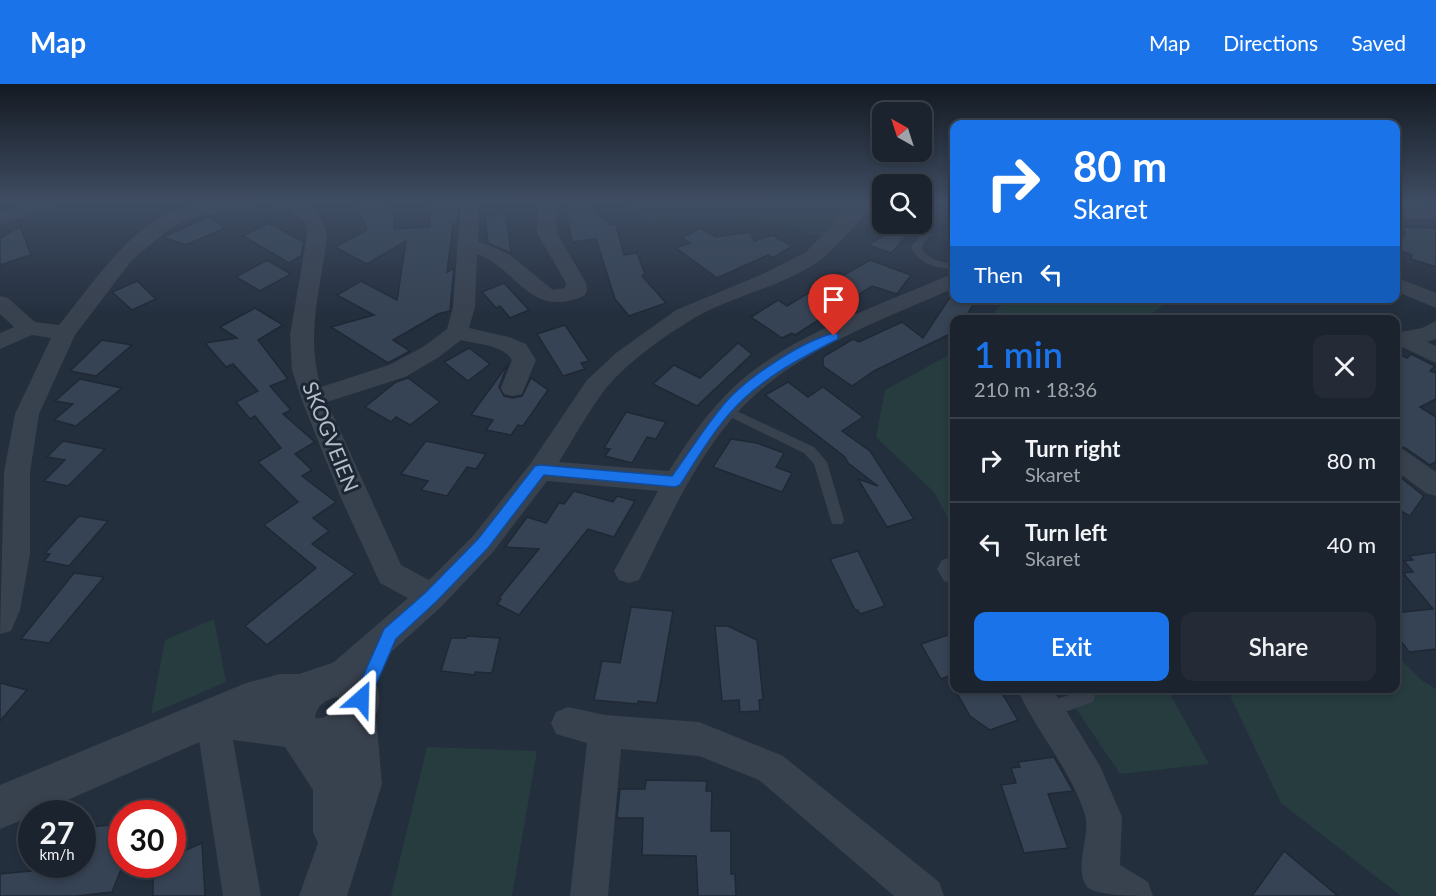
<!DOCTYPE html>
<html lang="en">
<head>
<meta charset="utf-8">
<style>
  :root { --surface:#1b232e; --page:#242b36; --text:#f1f3f6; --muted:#a0a4aa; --line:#39404a; --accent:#1a73e8 }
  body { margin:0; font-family:Lato,sans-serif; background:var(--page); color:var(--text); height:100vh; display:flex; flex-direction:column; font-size:22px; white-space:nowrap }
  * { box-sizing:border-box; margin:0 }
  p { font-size:20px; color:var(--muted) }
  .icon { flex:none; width:33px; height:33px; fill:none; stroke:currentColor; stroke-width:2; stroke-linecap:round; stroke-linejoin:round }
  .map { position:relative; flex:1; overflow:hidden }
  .sheet { position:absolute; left:950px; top:231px; width:450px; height:378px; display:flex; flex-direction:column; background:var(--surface); border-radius:12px; box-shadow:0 3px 9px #0003,0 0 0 2px var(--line) }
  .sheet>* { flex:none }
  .guide { position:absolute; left:950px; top:36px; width:450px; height:183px; border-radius:12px; box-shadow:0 3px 9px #0003,0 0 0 2px var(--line); background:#1a73e8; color:#fff; overflow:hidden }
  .needle { width:39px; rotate:321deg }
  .buttons { position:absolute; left:872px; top:18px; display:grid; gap:12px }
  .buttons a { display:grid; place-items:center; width:60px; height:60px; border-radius:12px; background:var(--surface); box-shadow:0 3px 9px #0003,0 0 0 2px var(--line); font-size:30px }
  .speed { position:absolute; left:18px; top:716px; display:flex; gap:12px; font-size:30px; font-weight:700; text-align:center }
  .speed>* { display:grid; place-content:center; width:78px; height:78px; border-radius:50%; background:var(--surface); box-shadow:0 3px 9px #0003,0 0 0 2px var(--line); line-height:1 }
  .speed small { font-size:15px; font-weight:400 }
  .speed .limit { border:9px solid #d22; background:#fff; color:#111 }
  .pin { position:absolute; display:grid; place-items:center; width:51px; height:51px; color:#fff; margin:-62px -26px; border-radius:50% 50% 50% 0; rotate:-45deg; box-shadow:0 0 6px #0007 }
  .pin .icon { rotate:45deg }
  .me { position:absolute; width:66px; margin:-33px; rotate:25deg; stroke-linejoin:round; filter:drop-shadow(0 0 4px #0008) }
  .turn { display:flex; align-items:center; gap:21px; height:126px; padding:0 24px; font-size:27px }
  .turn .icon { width:78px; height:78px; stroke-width:2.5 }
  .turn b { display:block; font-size:42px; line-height:51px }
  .then { display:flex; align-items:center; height:57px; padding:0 24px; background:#0003; gap:12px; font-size:22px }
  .round { display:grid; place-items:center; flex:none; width:63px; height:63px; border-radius:12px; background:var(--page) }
  .head { display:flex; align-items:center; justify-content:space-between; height:102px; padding:0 24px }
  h1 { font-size:36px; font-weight:600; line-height:45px; color:var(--accent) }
  .cta { display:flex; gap:12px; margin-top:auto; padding:12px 24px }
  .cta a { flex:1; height:69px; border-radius:12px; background:var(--accent); color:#fff; font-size:24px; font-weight:600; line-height:69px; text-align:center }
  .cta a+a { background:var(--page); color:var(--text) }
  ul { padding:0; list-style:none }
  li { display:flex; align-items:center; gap:18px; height:84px; padding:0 24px; border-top:2px solid var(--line) }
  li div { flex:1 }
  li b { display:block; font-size:22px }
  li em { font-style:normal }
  header { display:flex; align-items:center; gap:36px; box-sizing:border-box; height:84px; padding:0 30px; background:var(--accent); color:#fff }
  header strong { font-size:28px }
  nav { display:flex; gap:33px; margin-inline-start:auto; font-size:21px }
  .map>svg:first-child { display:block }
</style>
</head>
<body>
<header>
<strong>Map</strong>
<nav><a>Map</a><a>Directions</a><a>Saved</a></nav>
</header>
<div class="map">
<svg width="1436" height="812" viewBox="0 0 1436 812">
  <rect width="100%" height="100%" fill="#242f3e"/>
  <g fill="#263c3f">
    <polygon points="623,117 856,117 828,155 781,139 712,134 646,138"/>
    <polygon points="1008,215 1008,214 1170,215 1146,235 987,235"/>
    <polygon points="954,268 954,438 949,436 934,408 876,353 885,306"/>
    <polygon points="214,535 226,598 151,630 165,556"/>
    <polygon points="1395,570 1421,596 1436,605 1436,812 1401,812 1281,719 1227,605 1395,604"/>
    <polygon points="1063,605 1167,605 1209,680 1120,690"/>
    <polygon points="427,663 537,667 512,812 391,812"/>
  </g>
  <g fill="#364354" stroke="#1f2835" stroke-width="1.5">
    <polygon points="353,117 379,117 394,124 394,145 430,143 430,117 459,117 457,140 453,140 447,188 454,184 450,227 438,230 393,256 410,267 388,279 331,243 374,231 337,211 361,197 397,216 406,157 367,180 335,163 367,146"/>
    <polygon points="561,117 585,117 611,141 616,140 624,171 637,169 645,190 642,192 666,219 629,232 615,215 596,155 572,158 565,123 567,123"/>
    <polygon points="506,129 511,169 488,159 485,132"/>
    <polygon points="210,132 225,144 186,161 163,153"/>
    <polygon points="269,139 304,158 301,172 289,179 243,152"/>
    <polygon points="903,140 918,140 891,169 868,161"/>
    <polygon points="20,142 31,171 0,181 0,154"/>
    <polygon points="1403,143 1436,144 1436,183 1411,175 1412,171 1395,165 1395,151 1403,152 1405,150"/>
    <polygon points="700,144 716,153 750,148 754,157 772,151 792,162 773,174 768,171 717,194 676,164 690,159 682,154"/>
    <polygon points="267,176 291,190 260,207 236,193"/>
    <polygon points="870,176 911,191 897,210 872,202 795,251 792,249 782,254 751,233 778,216 787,222 841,189 844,191"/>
    <polygon points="137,197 156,215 132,226 112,208"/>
    <polygon points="504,199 529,226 510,234 500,222 496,224 482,208"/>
    <polygon points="954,207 954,214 977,214 964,236 954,236 954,248 874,287 852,302 823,282 823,273 853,255 859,258 902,238 923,254"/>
    <polygon points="255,224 283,241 258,256 288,295 270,302 291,326 283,330 315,358 295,370 312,386 302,392 336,418 313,434 329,447 312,460 355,490 267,561 245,542 316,484 264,441 298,418 258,378 281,364 255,332 250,335 236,318 258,307 233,280 226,283 205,259 237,254 220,243"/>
    <polygon points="565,241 589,277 581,279 585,285 563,292 537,250"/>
    <polygon points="102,256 132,261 96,292 70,287"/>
    <polygon points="738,259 752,270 697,322 653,300 674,281 700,294"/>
    <polygon points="469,264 490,280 468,297 444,278"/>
    <polygon points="1395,268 1407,274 1411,270 1435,282 1430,287 1436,289 1436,315 1420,323 1436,333 1436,378 1430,381 1405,364 1395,361"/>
    <polygon points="508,280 499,303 504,312 513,314 522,312 531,294 548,306 523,342 518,341 511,351 486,346 493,336 471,331"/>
    <polygon points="408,294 440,318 410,341 396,333 391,338 365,323 396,298"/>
    <polygon points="80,295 122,304 76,342 54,336 73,320 55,317"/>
    <polygon points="788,298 808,313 823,303 863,333 842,347 870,367 914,435 887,443 858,395 878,402 848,379 845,373 765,311"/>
    <polygon points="626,328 666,338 656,355 647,353 632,379 605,372 610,365 604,364"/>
    <polygon points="731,355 757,359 784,369 776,383 792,389 782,408 713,383"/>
    <polygon points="63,357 105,365 68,402 44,397 65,376 47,373"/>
    <polygon points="426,357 486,370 476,385 467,383 447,412 421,406 428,397 401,390"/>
    <polygon points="1395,389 1424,412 1410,432 1395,424"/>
    <polygon points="574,407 613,418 617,412 635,417 614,453 588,445 519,531 497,520 501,515 499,514 539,465 505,463 527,433 546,439 559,419 564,420"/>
    <polygon points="79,432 108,437 69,482 44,477 50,470 45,469"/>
    <polygon points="858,467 885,522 860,530 858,526 855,526 830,475"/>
    <polygon points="1436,468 1436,565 1409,568 1395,549 1395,529 1433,525 1403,489 1413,488 1404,477 1413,476 1409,472"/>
    <polygon points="74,489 104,493 49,559 21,555"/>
    <polygon points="631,523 673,527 657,619 638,617 638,620 594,616 602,577 620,579"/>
    <polygon points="715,542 728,542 757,556 763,615 759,616 760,627 740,628 739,616 722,617"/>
    <polygon points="954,549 954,590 941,595 921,560"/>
    <polygon points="467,552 500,554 492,589 475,588 475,591 441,587 451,554 466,554"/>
    <polygon points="0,599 27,606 0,637"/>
    <polygon points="954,604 999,604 1018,636 990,646 970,632"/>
    <polygon points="1054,673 1073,707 1048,710 1068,764 1024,769 1001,701 1016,699 1011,684 1020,683 1018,678"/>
    <polygon points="646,696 707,697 706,707 712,707 711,747 731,747 731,790 735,790 736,812 698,812 696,772 642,771 643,734 617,734 620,705 645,705"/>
    <polygon points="122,740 122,783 112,808 76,812 0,812 0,790 72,783 73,780 82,780 82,757 88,743"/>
    <polygon points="202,759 205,812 153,812 153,780 172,780 172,772"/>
    <polygon points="1284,767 1338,812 1252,812"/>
  </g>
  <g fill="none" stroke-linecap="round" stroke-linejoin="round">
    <g fill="#38414e" fill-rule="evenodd">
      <polygon points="1395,142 1403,146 1403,150 1395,149"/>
      <path d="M926,147L931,150L921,163C927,176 941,178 954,180V186C937,183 918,181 911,163L923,148Z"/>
      <polygon points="726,322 814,363 827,378 844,436 842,440 832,440 814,380 804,369 722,329 720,326"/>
      <polygon points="1087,605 1093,608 1095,613 1093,618 1048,634 1042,632 1040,626 1042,620"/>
    </g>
    <g fill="#38414e" fill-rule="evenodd">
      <polygon points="33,117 59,117 57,121 0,141 0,129"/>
      <path d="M219,117H258L256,121L195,133L173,142L132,176L75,251L39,330L30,388V470L20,526L11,547L0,550L4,388L15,330L51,254L32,251L0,265V249L14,243L0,230V212L8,214L35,238L59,241C86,208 123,153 161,133C179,124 199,121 219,117Z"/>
      <path d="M265,117C297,117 319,115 327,152C321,204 305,251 321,303L389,281L423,263L447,245L453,223L461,117H479L478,157L509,170L553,206L565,204L566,199L537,149L538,118H556L557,149L586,199L587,207L584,212C528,235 521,187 477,170L475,223L469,244L509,253L526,260L536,276L522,310L513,312L504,310L501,304L512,276C504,261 476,260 461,256L439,273L405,293L327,318L401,481L429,496L473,452L531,379L587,296L616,269L676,226L763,190L806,168L856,117H875C867,130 831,169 819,177C780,204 731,212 691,236C660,255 625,280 603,308C587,330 573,355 559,378L669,387C688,356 709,326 736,301C792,250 878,222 947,192L954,190V204C887,234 810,261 755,311C701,360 671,432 639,496L629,499L619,496L614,487L658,407L547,397L493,468L441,523L349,606L338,610L327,606L322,595L327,584L408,514L380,499L340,412L301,314L292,286L290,251L307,152L305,138L291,127L267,121Z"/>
      <polygon points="1395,122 1436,123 1436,135 1395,134"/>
      <polygon points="1395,193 1436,209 1436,224 1395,207"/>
      <polygon points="1436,237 1436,255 1427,258 1436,262 1436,279 1400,262 1395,263 1395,249 1422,244"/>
      <polygon points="1395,363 1404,366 1436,388 1436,412 1426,409 1395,386"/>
      <polygon points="952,473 954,474 954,500 944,497 937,485 942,476"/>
      <path d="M1017,604H1052L1100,682L1122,733L1120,781L1148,798L1153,812C1137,812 1097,812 1087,803C1073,783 1091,753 1085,731C1071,685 1036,648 1017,604Z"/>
      <polygon points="568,623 605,631 699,638 783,672 939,798 944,812 894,812 759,696 699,672 621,665 608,812 570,812 587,659 556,650 551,639 556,628"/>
      <polygon points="216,639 228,644 233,656 261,812 223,812 199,656 204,644"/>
    </g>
    <path fill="#38414e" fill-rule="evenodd" d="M338,577C347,580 358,582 366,587C380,597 382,617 376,631L382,700L347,812H299L318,759L313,748V706L285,663L211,653L38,729H32V732L0,745V701L246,599L280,590H299ZM338,613L339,620C333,627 326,636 315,634C316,622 326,615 338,613Z"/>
  </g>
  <linearGradient id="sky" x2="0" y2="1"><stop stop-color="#141a22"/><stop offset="0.51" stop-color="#3f4d63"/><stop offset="1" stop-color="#3f4d63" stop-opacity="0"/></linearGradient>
  <rect width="1436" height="231" fill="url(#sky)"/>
  <path fill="#1a73e8" stroke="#114b97" stroke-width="1.5" d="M834,249L838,250V255C799,275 760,295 731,328C711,350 696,377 680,401L675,403L544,391L488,464L436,518L396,555L367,621L361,623L355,621L353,615L384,545L425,509L478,455L535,382L540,381L672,392C688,370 703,346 720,325C741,297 800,258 834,249Z"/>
  <g text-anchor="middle" stroke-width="6" stroke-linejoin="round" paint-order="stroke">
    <g font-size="21" fill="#b4bcc9" stroke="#1d2633">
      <text transform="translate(330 353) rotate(68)" y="7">SKOGVEIEN</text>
    </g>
  </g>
</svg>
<div class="buttons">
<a><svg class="needle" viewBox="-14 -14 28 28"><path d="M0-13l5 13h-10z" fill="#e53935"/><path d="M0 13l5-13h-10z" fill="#a0a4aa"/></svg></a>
<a><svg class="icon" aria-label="search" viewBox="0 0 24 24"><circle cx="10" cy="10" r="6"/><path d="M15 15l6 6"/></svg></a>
</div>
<div class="speed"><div>27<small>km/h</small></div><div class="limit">30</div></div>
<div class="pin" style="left:834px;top:252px;background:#d93025"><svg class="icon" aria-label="arrive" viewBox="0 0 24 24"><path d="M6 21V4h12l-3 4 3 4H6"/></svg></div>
<svg class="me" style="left:361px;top:615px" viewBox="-20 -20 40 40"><path d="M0-17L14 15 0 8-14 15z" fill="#1a73e8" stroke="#fff" stroke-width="4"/></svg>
<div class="guide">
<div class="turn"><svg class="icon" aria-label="right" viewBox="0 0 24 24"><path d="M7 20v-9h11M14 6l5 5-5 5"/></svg><div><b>80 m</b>Skaret</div></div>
<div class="then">Then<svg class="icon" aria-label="left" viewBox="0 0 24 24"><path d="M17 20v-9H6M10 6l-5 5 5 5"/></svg></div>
</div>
<section class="sheet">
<div class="head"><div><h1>1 min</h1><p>210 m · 18:36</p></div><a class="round"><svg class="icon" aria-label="close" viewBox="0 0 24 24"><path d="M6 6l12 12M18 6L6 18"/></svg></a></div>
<ul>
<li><svg class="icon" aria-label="right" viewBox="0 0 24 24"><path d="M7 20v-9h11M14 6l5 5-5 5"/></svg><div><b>Turn right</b><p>Skaret</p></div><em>80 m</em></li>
<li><svg class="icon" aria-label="left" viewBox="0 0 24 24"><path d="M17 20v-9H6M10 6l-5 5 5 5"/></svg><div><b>Turn left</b><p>Skaret</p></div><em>40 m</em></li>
</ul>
<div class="cta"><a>Exit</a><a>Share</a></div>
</section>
</div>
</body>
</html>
